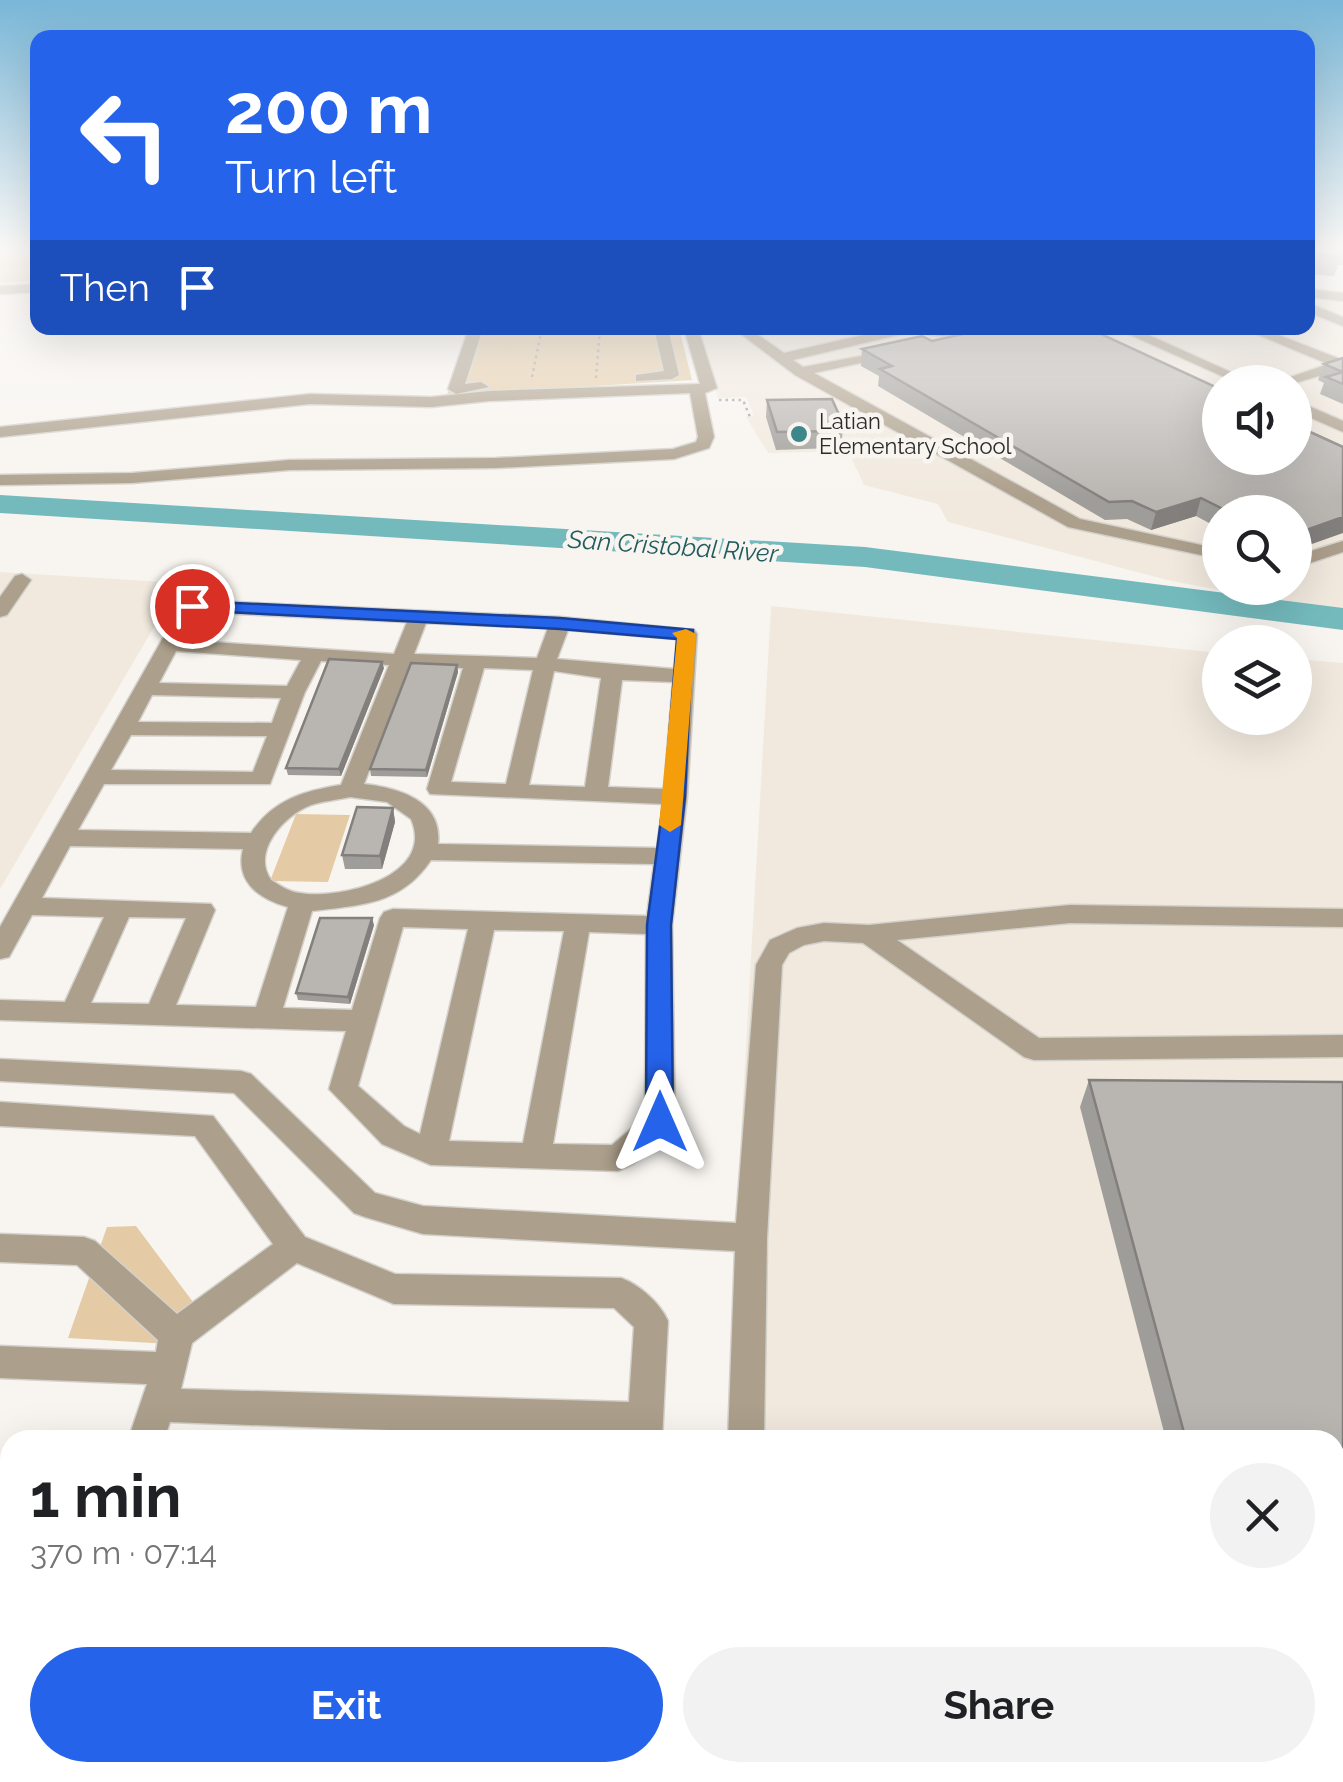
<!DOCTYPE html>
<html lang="en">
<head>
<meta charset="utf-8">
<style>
  :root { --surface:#fff; --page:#f2f2f2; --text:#202124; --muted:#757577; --accent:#2563eb }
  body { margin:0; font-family:Raleway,sans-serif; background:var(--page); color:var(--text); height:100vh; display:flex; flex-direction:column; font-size:38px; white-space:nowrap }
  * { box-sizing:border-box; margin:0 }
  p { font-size:32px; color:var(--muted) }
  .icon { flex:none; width:55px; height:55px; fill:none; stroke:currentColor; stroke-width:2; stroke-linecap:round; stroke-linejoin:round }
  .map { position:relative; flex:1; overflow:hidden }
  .panel { position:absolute; left:0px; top:1430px; width:1345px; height:352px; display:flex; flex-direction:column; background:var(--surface); border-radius:30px 30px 0 0; box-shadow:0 10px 40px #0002 }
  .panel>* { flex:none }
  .banner { position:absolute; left:30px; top:30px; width:1285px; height:305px; border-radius:20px; box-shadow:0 10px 40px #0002; background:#2563eb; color:#fff; overflow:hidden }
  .buttons { position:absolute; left:1202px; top:365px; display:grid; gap:20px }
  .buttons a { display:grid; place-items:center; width:110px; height:110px; border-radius:50%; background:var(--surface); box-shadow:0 10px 40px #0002; font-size:50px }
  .pin { position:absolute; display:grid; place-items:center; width:85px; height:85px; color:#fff; margin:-42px; border:5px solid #fff; border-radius:50%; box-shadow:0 2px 10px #0007 }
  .me { position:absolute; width:110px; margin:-55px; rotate:0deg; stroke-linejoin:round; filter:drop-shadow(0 0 8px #0008) }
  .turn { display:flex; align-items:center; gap:35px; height:210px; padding:0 30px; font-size:45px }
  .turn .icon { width:130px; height:130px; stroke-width:2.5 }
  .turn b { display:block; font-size:70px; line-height:85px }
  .then { display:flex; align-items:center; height:95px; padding:0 30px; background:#0003; gap:20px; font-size:38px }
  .round { display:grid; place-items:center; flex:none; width:105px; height:105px; border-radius:52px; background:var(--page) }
  .head { display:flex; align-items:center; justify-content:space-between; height:170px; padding:0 30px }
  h1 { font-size:60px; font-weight:700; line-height:75px }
  .button { display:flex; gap:20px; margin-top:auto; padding:20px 30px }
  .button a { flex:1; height:115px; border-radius:60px; background:var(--accent); color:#fff; font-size:40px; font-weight:700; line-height:115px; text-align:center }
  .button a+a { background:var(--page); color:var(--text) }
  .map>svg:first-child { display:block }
</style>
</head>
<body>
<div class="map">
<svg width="1343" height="1782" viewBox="0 0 1343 1782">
  <rect width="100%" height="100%" fill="#f8f5f0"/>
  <g fill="#f1e9de" fill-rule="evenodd">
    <path d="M1308,299L1343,302V614L1167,580L948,522L938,504L864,485L848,451L768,453L746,417L754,415L746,397L718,398L697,328H1308ZM1220,382H1295V458H1220ZM1220,512H1295V588H1220Z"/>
    <polygon points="0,572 180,583 0,889"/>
    <polygon points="771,606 1220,653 1220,718 1295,718 1295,659 1343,663 1343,1782 720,1782 721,1772 1335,1772 1335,1440 733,1440 741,1134"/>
  </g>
  <g fill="#e4cba6">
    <polygon points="0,249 37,249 37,281 0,283"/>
    <polygon points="469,328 679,328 692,380 447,395"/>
    <polygon points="296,814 350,815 328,882 270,881"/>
    <polygon points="136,1226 196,1306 186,1345 68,1338 107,1227"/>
  </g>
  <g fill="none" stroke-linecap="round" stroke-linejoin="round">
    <polygon fill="#74babd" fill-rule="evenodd" points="0,495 865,547 1343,608 1343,630 865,567 0,513"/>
    <defs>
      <g id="minor">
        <polygon points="38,284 38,292 0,294 0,286"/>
        <polygon points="1308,289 1343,293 1343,301 1308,297"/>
        <polygon points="1308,303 1343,317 1343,326 1308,312"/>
        <polygon points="469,328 483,328 465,384 481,382 489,387 456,394 448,389"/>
        <polygon points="654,328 668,328 679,375 672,379 636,381 636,375 664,371"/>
        <polygon points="684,328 698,328 717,388 705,393 714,437 709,448 674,459 496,468 289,470 132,483 0,485 0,475 132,473 289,460 496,458 673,449 696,442 698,437 690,393 489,401 431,407 310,404 0,437 0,427 310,394 431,397 489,391 700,384"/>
        <polygon points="733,328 748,328 784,353 895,328 1025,328 1018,332 941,336 910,332 793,360 803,367 898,349 898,355 814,373 1080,519 1220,549 1220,559 1068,527 795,375"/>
        <polygon points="1115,328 1133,328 1253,382 1235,382"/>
        <polygon points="1242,328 1260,328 1343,360 1343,369 1295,383 1276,382 1328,364"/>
        <polygon points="1295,400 1343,421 1343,432 1295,411"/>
        <polygon points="1343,541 1343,552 1295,568 1295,556"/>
        <polygon points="22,574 31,580 7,615 0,617 0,597 15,576"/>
        <path d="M191,600L560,617L694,630L697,634L687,797L672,925L675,1122C665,1140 638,1164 618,1171L431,1165L382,1144L329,1089L346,1031L0,1020V1000L65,1002L104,917L32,915L9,957L0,959V927L181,606ZM197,612L407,622L394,654L182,640ZM426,623L548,628L537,658L414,654ZM568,630L677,639L674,669L557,659ZM176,651L301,660L287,686L159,683ZM321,661L389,665L341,785C303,791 273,800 251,833L78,830L104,784H270L305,692ZM409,666L463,668L427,789L430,794L663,804L657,848L438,844C443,801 399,788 364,784ZM484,668L533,670L506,784L451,782ZM554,671L601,678L585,787L529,785ZM622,680L673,682L664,789L608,787ZM152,695L281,698L272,723L138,722ZM131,735L267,736L253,772L111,770ZM350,797L387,802L411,819C436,877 340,900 300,893C289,892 281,886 271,880C251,852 284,815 311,805C323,801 337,800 350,797ZM70,846L243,849C235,882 259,899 288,907L256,1007L176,1005L215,910L211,904L42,898ZM431,860L654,864L647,916L393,909L384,912L380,918L352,1010L283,1008L312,911C361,905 401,905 431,860ZM129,917L186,918L149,1004L91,1003ZM403,927L468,929L420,1134L404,1126L358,1086ZM494,930L564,931L523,1143L449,1141ZM589,932L646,934L645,1117L612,1145L553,1144Z"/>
        <polygon points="1070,905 1343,909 1343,927 1070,923 897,940 1039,1038 1343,1035 1343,1057 1034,1060 1024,1057 863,943 824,941 804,945 789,953 782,965 767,1238 764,1440 728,1440 735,1251 423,1234 365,1217 354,1213 234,1093 0,1081 0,1059 241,1071 251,1074 375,1193 423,1206 736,1223 756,965 770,940 797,928 824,923 869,925"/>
        <path d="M0,1102L213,1116L305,1237L395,1274L621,1278C640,1285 660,1303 668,1321L662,1440L170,1422L164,1440H128L147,1384L0,1378V1346L156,1352L158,1340L77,1265L0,1262V1234L84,1237L95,1241L177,1314L273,1244L195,1136L0,1126ZM297,1263L394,1304L614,1308L634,1327L629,1402L181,1389L192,1343Z"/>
        <rect x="0" y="1463" width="10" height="36"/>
        <polygon points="0,1602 10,1603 10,1643 0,1642"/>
        <polygon points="10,1759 10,1772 47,1772 43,1782 1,1782"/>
        <rect x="595" y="1772" width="42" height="10"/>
        <rect x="718" y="1772" width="42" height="10"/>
        <polygon points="1025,1772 1067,1772 1069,1782 1027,1782"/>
      </g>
    </defs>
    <use href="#minor" stroke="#d3d1cc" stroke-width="3"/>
    <g stroke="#a4a29e" stroke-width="2.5" stroke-dasharray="2.5 4" stroke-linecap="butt">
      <polyline points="532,377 542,328"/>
      <polyline points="596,378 600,328"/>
      <polyline points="719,400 743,400 750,417"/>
    </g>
    <use href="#minor" fill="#ac9f8b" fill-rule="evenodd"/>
  </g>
  <g fill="#9f9d99">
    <polygon points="1308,249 1343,249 1343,265 1338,265 1334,276 1308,274"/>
    <polygon points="932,341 1295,512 1220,512 1220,529 1196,516 1151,530 1127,519 1105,520 878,386 879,376 861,366 862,349"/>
    <polygon points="1343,358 1343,404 1320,394 1324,383 1318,380 1324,364"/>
    <polygon points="767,400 843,424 842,441 834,442 834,448 776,450 766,417"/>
    <polygon points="457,665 458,672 427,777 371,776 370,769"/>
    <polygon points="384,668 341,776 288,775 286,768"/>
    <polygon points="393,808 395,822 382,869 345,869 342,855"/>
    <polygon points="374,925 350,1004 298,1000 296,993"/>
    <polygon points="1089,1080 1343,1082 1343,1671 1335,1671 1335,1440 1166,1440 1080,1107"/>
  </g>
  <g fill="#827f7d">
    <polygon points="1201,498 1196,516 1151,530 1156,512"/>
    <polygon points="1343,517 1343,533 1295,550 1295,534"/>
    <polygon points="382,662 384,668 341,776 339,769"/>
    <polygon points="457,665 458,672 427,777 426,770"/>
    <polygon points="393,808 395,822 382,869 380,856"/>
    <polygon points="372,918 374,925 350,1004 348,997"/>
  </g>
  <g fill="#b9b6b2" stroke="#827f7d" stroke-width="2.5">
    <polygon points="1308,249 1337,249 1340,257 1308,254"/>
    <polygon points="990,328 1088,328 1220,389 1220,458 1295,458 1295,425 1343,447 1343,517 1295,534 1295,512 1229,512 1201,498 1156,512 1132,501 1109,502 880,369 892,366 862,349 922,336 932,341"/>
    <polygon points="1343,358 1343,384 1326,377 1343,372 1324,364"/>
    <polygon points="832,399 843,424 831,425 835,431 777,432 767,400"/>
    <polygon points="329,659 382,662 339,769 286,768"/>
    <polygon points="411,663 457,665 426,770 370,769"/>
    <polygon points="357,807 393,808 380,856 342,855"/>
    <polygon points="320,918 372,918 348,997 296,993"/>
    <polygon points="1089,1080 1343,1082 1343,1650 1335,1650 1335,1440 1186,1440"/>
  </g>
  <linearGradient id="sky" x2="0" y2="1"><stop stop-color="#79b6d7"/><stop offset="0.5" stop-color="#fcfaf8"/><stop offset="1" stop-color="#fcfaf8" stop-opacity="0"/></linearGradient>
  <rect width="1343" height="499" fill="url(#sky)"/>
  <polygon fill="#2563eb" stroke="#184099" stroke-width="2.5" points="192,601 560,618 693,630 685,797 671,925 673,1122 669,1130 660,1133 650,1130 646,1122 647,925 664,797 677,639 560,629 185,610 183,606"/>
  <polygon fill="#f59e0b" points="686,629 696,634 681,825 670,832 659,825 677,638 672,633"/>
  <circle fill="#3d8689" stroke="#f8f5f0" stroke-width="4" cx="799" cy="434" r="10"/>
  <g text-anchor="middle" stroke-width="9" stroke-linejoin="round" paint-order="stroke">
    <g font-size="22" fill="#2d2b2a" stroke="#f8f5f0" text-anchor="start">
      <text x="819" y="429">Latian<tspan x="819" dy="25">Elementary School</tspan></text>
    </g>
    <g font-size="25" font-style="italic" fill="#215c5f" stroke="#f8f5f0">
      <text transform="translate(673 546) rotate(4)" y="9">San Cristobal River</text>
    </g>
  </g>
</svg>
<div class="buttons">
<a><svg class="icon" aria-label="sound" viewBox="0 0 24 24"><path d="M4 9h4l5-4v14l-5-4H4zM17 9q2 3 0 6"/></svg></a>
<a><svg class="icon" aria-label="search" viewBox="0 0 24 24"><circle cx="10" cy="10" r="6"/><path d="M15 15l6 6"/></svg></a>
<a><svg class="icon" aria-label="layers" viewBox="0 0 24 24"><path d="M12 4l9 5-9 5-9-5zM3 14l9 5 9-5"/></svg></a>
</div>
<div class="pin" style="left:192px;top:606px;background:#d93025"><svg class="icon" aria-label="arrive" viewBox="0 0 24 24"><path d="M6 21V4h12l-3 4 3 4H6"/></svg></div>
<svg class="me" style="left:660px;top:1122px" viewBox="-20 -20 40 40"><path d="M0-17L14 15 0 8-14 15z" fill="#2563eb" stroke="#fff" stroke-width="4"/></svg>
<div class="banner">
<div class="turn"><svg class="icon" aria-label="left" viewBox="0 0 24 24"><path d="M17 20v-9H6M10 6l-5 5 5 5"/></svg><div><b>200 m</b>Turn left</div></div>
<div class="then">Then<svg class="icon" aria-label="arrive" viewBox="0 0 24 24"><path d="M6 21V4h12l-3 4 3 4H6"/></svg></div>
</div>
<section class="panel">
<div class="head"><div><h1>1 min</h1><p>370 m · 07:14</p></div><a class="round"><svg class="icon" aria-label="close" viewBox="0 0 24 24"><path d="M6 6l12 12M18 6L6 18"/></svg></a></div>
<div class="button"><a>Exit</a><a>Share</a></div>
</section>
</div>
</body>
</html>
